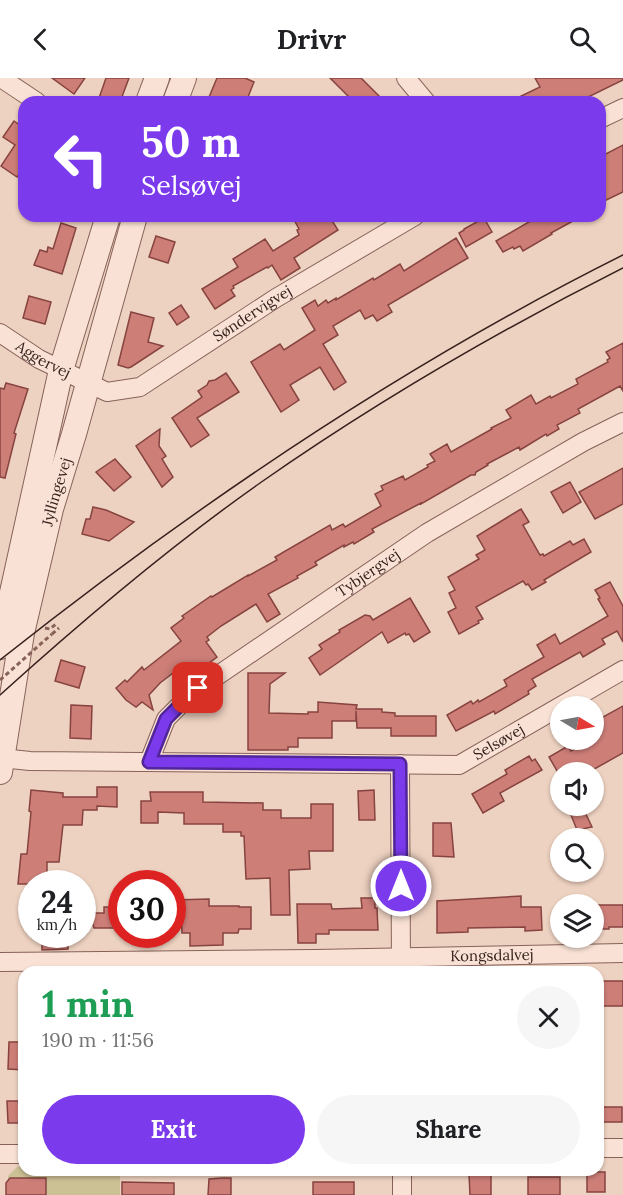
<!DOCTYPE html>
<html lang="en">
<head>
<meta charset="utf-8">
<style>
  :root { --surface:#fff; --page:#f6f6f6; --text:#202124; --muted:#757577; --accent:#7c3aed }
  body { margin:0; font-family:Lora,serif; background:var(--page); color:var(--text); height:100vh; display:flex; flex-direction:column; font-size:22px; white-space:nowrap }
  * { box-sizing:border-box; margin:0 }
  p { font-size:20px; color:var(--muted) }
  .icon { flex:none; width:33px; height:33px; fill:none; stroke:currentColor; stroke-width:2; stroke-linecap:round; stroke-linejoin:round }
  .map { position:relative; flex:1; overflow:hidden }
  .side { position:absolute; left:18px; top:888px; width:586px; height:210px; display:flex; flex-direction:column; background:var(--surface); border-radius:18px; box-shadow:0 2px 4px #0004 }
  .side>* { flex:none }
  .hud { position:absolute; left:18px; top:18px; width:588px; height:126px; border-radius:18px; box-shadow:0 2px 4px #0004; background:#7c3aed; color:#fff; overflow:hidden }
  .needle { width:39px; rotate:100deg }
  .fabs { position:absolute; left:550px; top:618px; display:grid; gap:12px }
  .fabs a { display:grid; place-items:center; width:54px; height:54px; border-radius:50%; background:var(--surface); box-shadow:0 2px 4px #0004; font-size:30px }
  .speed { position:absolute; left:18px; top:792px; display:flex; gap:12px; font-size:30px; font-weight:700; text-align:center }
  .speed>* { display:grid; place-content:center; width:78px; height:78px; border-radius:50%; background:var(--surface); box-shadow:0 2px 4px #0004; line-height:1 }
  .speed small { font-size:15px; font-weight:400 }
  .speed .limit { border:9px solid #d22; background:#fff; color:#111 }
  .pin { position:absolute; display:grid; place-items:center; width:51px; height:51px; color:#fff; margin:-26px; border-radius:12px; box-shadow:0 3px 9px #0006 }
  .me { position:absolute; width:66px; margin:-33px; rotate:0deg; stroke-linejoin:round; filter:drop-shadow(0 0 4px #0008) }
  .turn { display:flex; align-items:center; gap:21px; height:126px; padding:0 24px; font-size:27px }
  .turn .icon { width:78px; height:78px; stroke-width:2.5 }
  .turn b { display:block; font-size:42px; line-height:51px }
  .round { display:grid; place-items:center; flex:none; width:63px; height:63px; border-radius:32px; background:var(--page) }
  .headline { display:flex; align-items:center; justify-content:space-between; height:102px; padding:0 24px }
  h1 { font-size:36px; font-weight:700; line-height:45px; color:#1e9e55 }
  .cta { display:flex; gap:12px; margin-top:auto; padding:12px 24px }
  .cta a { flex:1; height:69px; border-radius:36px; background:var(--accent); color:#fff; font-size:24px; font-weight:700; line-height:69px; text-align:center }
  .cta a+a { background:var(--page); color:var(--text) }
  header { display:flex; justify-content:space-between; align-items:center; height:78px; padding:0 24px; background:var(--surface); font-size:27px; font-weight:700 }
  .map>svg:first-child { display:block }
</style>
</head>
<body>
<header><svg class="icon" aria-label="back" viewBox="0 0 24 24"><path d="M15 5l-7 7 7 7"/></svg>Drivr<svg class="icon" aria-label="search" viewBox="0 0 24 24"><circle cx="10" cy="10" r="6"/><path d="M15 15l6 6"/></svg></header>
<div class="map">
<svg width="623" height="1117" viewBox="0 0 623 1117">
  <rect width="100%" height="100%" fill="#eed2c1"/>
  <polygon fill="#ccc095" points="17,1089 24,1089 24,1092 120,1092 120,1117 9,1117 8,1098"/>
  <g fill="#cc7e77" stroke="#87433f" stroke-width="1.5">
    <polygon points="52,0 85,0 74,16"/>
    <polygon points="106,0 129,0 120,24 110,24 99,20"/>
    <polygon points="217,0 245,0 254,4 246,24 207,24"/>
    <polygon points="330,0 361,0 385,24 354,24"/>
    <polygon points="535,0 623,0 623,2 578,24 509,24 540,9"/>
    <polygon points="14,43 24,50 24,90 17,99 1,88 15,67 3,59"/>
    <polygon points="623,67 623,114 600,125 600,79"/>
    <polygon points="292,138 329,138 338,152 294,180 300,190 281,202 272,187 268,190 267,189 233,208 234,210 231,212 235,218 215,231 202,211 238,189 233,181 265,161 273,173 299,157 297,152 299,151"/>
    <polygon points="539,138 582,138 551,155 552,156 523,173 520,168 514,171 513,169 503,174 496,163"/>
    <polygon points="484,140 492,154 466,169 459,155 464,152 464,151"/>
    <polygon points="61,145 76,150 62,196 34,187 40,172 47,174 48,169 53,171"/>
    <polygon points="156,158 175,164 168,185 149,179"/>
    <polygon points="456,160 468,180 388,227 392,234 377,243 373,237 365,241 360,232 333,248 338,257 323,266 346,304 334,312 320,289 290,307 299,322 281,334 251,284 280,266 284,272 315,252 302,230 315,222 318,228 326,222 328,225 336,220 336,222 373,200 374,202 400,186 404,193"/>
    <polygon points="29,218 51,224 45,246 23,240"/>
    <polygon points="181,227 189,239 177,247 169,235"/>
    <polygon points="131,234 154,240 148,264 163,268 131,289 128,290 118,287"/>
    <polygon points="623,265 623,313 620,308 578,331 580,335 557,347 559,351 547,358 546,356 520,372 519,369 487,386 488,387 476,394 475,397 471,397 421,426 421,425 372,451 374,454 354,466 353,464 344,469 344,467 315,484 317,487 297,498 298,500 268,516 280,536 267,544 256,526 221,548 207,559 209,562 206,564 217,579 193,597 185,586 160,605 149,617 153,632 142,624 136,629 126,622 116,610 125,602 127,604 142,589 144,592 181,563 171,550 184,540 182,538 211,518 212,519 248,497 248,498 277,482 275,479 330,447 332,452 343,446 345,449 381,428 375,416 383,412 381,408 403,398 405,402 428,389 427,387 435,383 430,376 447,366 451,374 492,351 491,350 511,340 506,332 531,317 536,326 550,318 551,320 578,306 576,301 608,284 607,282 610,280 606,274"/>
    <polygon points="226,295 239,314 197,340 209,357 191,369 172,340 202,319 198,313 207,307 209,303 215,302"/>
    <polygon points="6,305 28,311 14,355 16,356 5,400 0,399 0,310 4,311"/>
    <polygon points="160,351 159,368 166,378 162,381 173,399 162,409 136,368"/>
    <polygon points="115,381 131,399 114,413 96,394"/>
    <polygon points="623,390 623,426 595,441 579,414"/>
    <polygon points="570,404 581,424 563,435 551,414"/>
    <polygon points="93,429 106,432 134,444 109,463 82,456 86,441 90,441"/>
    <polygon points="521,431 529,444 523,447 540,477 543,476 544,478 570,463 573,467 584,461 591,474 544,502 546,504 532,512 528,506 526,507 523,503 476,529 483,541 478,543 479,545 459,556 448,534 456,530 449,515 455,512 448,499 479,481 476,477 485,472 477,458"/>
    <polygon points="610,504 623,528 623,564 617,553 602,561 605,566 583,579 580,574 532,601 536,608 528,613 529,616 495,636 494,633 456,653 447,637 471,623 473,626 478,622 479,624 507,608 504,602 544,579 537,567 555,556 560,566 608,538 598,521 600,520 595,512"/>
    <polygon points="410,520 430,554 414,564 409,556 406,557 405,555 388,565 382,554 320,597 309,580 322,571 319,567 340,554 339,552 365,537 370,538 373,542"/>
    <polygon points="61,582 85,589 79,610 55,603"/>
    <polygon points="248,595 285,595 270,606 269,635 308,636 308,634 318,634 318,624 357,627 356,631 382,631 382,634 395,635 395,638 436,638 436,658 391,658 391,650 357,650 356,633 356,643 332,643 332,660 298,660 298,669 288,669 288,672 248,672"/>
    <polygon points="71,627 92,628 91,661 70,660"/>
    <polygon points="623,628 623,675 589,694 561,694 560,698 549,679 568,668 571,673 591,662 594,662 594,644"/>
    <polygon points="529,678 532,683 535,681 542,692 500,715 504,723 483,735 472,716 507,696 505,692"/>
    <polygon points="97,709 117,709 117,729 97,728 97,732 83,732 82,747 63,747 59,784 47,784 47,806 18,806 21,776 27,776 31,734 29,733 31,712 63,715 63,719 97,719"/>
    <polygon points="374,712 375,742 359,742 358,713"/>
    <polygon points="150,714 203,714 203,724 263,725 263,732 281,732 281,740 311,740 311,726 333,726 333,773 309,773 310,791 289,792 290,837 271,837 270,800 246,801 244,758 241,758 241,754 223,754 223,746 184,746 184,735 158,734 158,745 141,745 141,723 151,723"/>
    <polygon points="584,732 592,749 577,752 571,737"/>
    <polygon points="433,745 451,745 454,779 433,778"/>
    <polygon points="521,818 521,829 541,829 542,852 525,853 525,849 468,850 468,854 437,855 437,823"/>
    <polygon points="361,820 375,820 375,830 377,830 378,852 329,852 329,856 316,856 316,865 298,865 297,826 331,826 332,831 362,830"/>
    <polygon points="209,821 209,828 239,828 239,829 251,829 251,851 239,851 238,855 223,855 223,867 190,868 190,855 182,855 181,835 172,835 172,822"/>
    <polygon points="594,827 623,827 623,849 609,849 609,851 594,851"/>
    <polygon points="104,829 122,829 122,850 94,850 89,835 104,835"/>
    <polygon points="42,856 68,856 68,871 42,872"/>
    <rect x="598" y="903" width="25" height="25"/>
    <polygon points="9,964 24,964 24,992 8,991"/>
    <polygon points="7,1023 24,1023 24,1045 8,1045"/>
    <rect x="598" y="1029" width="24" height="15"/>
    <rect x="587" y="1094" width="18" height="20"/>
    <polygon points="469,1096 491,1096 491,1117 470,1117"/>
    <rect x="528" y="1099" width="32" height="18"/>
    <polygon points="10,1100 46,1100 46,1117 6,1117 6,1105"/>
    <polygon points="222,1100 231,1100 231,1117 208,1117 209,1101"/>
    <polygon points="122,1104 174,1105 174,1117 122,1117"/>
    <rect x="313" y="1104" width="41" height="13"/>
  </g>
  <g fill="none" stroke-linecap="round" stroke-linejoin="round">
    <defs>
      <g id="minor">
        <polyline points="1,0 37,24"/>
        <polyline points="406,0 426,24"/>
        <polyline points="600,41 623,30"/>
        <path id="s1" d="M0,255L39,281L107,314L140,309L276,220L415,138"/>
        <path id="s2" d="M1,680L30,683L459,687L623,592"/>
        <path id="s3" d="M149,684L166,641L192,615L427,455L583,364L623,344"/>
        <polyline points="400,686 401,894"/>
        <path id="s4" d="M0,884L315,881L623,875"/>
        <polyline points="598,1070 623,1070"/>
        <polyline points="0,1076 24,1076"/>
        <polyline points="402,1092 402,1117"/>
      </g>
      <g id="tertiary">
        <polyline points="148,24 157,0"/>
        <polyline points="175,24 184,0"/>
        <polyline points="0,569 61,292 108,138"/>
        <path id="s5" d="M0,694L22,555L51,431L74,356L135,138"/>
      </g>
    </defs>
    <use href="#minor" stroke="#876259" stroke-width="20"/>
    <use href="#tertiary" stroke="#876259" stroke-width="26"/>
    <g stroke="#876259" stroke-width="3" stroke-dasharray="4.5 3" stroke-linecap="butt">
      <polyline points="45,550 50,551 56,546"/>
      <polyline points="52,556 59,550"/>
    </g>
    <use href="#minor" stroke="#f9e2d5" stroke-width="18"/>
    <use href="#tertiary" stroke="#f9e2d5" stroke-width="24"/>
    <g stroke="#37211d" stroke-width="1.5">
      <path d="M0,582C194,428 401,288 623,177"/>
      <path d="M0,617C83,542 169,469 260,405C376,324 498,253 623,190"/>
    </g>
    <polyline stroke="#876259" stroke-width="3" stroke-dasharray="4.5 3" stroke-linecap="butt" points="0,602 52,556"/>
  </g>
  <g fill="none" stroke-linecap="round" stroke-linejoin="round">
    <defs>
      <polyline id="route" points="198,610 192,615 166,641 149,684 400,686 401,808"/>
    </defs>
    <use href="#route" stroke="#51269a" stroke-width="15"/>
    <use href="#route" stroke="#7c3aed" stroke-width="10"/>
  </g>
  <g text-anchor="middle" stroke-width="6" stroke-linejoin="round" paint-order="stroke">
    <g font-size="15" fill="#37211d" stroke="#f5dfd1">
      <text dy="5" stroke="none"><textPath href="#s1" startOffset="290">Søndervigvej</textPath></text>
      <text dy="5" stroke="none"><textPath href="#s1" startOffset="51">Aggervej</textPath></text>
      <text dy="5" stroke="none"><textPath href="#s5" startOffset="286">Jyllingevej</textPath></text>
      <text dy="5" stroke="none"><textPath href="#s3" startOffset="296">Tybjergvej</textPath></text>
      <text dy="5" stroke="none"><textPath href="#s2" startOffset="504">Selsøvej</textPath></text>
      <text dy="5" stroke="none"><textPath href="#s4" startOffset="492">Kongsdalvej</textPath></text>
    </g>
  </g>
</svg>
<div class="fabs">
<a><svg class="needle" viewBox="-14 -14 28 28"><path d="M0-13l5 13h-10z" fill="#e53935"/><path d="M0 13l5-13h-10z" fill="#757577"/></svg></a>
<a><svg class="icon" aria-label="sound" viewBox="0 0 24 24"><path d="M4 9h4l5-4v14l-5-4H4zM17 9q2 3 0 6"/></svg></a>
<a><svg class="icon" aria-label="search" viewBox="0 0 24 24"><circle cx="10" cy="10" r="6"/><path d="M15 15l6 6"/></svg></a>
<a><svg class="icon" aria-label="layers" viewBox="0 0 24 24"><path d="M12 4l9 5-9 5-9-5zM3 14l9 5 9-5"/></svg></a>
</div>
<div class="speed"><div>24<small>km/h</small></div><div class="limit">30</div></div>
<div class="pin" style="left:198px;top:610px;background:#d93025"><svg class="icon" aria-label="arrive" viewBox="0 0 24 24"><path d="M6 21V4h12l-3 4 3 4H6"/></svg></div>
<svg class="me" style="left:401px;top:808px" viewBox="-20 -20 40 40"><circle r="17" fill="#7c3aed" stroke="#fff" stroke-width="3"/><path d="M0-11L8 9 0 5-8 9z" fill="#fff"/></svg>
<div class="hud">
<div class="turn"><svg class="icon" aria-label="left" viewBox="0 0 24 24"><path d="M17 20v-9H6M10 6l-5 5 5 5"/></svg><div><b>50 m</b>Selsøvej</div></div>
</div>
<section class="side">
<div class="headline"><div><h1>1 min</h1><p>190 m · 11:56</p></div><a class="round"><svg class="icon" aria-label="close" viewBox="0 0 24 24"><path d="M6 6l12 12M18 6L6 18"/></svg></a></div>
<div class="cta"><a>Exit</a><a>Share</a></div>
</section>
</div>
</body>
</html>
